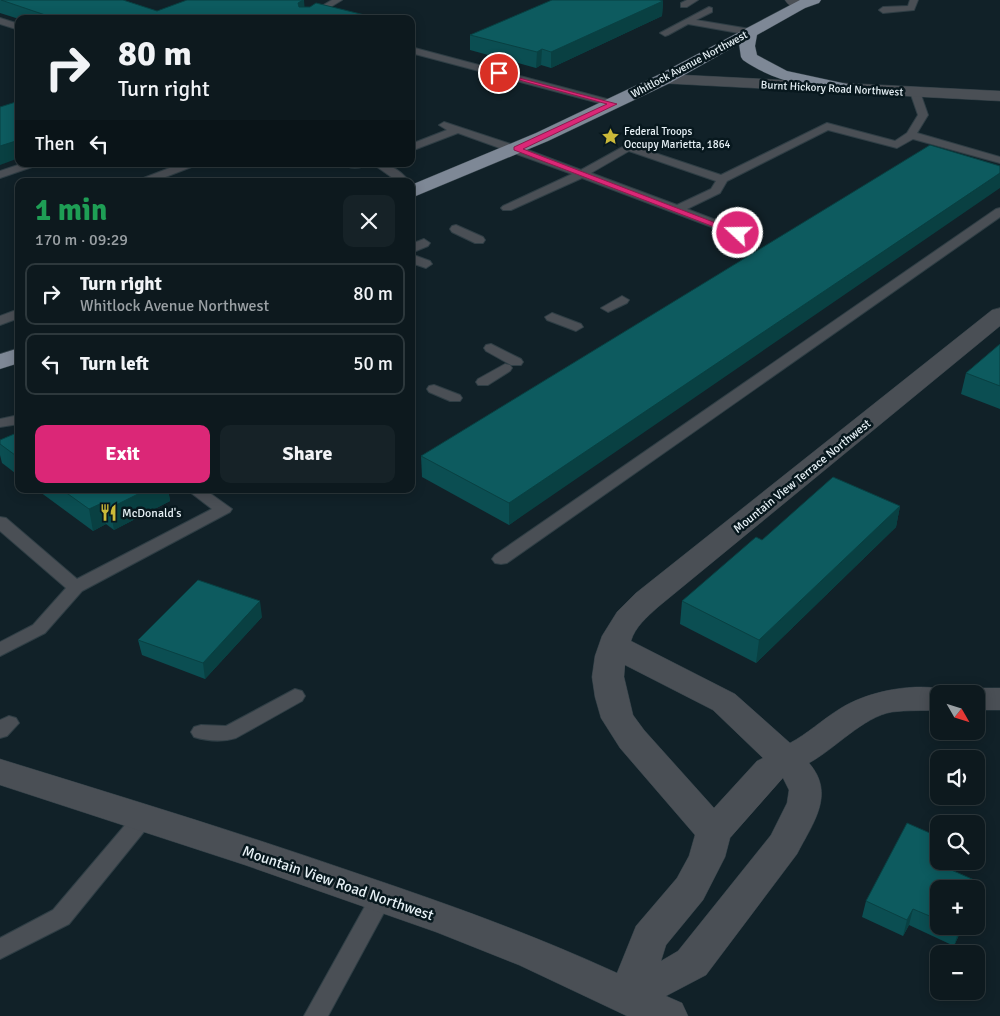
<!DOCTYPE html>
<html lang="en">
<head>
<meta charset="utf-8">
<style>
  :root { --surface:#0d191e; --page:#162227; --text:#f1f3f6; --muted:#9aa0a4; --line:#2d383c; --accent:#db2777 }
  body { margin:0; font-family:Signika,sans-serif; background:var(--page); color:var(--text); height:100vh; display:flex; flex-direction:column; font-size:19px; white-space:nowrap }
  * { box-sizing:border-box; margin:0 }
  p { font-size:16px; color:var(--muted) }
  .icon { flex:none; width:28px; height:28px; fill:none; stroke:currentColor; stroke-width:2; stroke-linecap:round; stroke-linejoin:round }
  .map { position:relative; flex:1; overflow:hidden }
  .panel { position:absolute; left:15px; top:178px; width:400px; height:315px; display:flex; flex-direction:column; background:var(--surface); border-radius:10px; box-shadow:0 2px 12px #0003,0 0 0 1px var(--line) }
  .panel>* { flex:none }
  .guide { position:absolute; left:15px; top:15px; width:400px; height:152px; border-radius:10px; box-shadow:0 2px 12px #0003,0 0 0 1px var(--line); background:#0d191e; color:var(--text); overflow:hidden }
  .needle { width:32px; rotate:129deg }
  .fabs { position:absolute; left:930px; top:685px; display:grid; gap:10px }
  .fabs a { display:grid; place-items:center; width:55px; height:55px; border-radius:10px; background:var(--surface); box-shadow:0 2px 12px #0003,0 0 0 1px var(--line); font-size:25px }
  .pin { position:absolute; display:grid; place-items:center; width:42px; height:42px; color:#fff; margin:-21px; border:2px solid #fff; border-radius:50%; box-shadow:0 1px 5px #0007 }
  .me { position:absolute; width:55px; margin:-28px; rotate:291deg; stroke-linejoin:round; filter:drop-shadow(0 0 4px #0008) }
  .turn { display:flex; align-items:center; gap:18px; height:105px; padding:0 20px; font-size:22px }
  .turn .icon { width:65px; height:65px; stroke-width:2.5 }
  .turn b { display:block; font-size:35px; line-height:42px }
  .then { display:flex; align-items:center; height:48px; padding:0 20px; background:#0003; gap:10px; font-size:19px }
  .round { display:grid; place-items:center; flex:none; width:52px; height:52px; border-radius:10px; background:var(--page) }
  .summary { display:flex; align-items:center; justify-content:space-between; height:85px; padding:0 20px }
  h1 { font-size:30px; font-weight:800; line-height:38px; color:#1e9e55 }
  .button { display:flex; gap:10px; margin-top:auto; padding:10px 20px }
  .button a { flex:1; height:58px; border-radius:10px; background:var(--accent); color:#fff; font-size:20px; font-weight:800; line-height:58px; text-align:center }
  .button a+a { background:var(--page); color:var(--text) }
  ul { padding:0; list-style:none }
  li { display:flex; align-items:center; gap:15px; height:62px; margin:0 10px 8px; padding:0 10px; border:2px solid var(--line); border-radius:10px }
  li div { flex:1 }
  li b { display:block; font-size:19px }
  li em { font-style:normal }
  .map>svg:first-child { display:block }
</style>
</head>
<body>
<div class="map">
<svg width="1000" height="1016" viewBox="0 0 1000 1016">
  <rect width="100%" height="100%" fill="#112128"/>
  <g fill="none" stroke-linecap="round" stroke-linejoin="round">
    <defs>
      <g id="service">
        <polygon points="332,0 342,0 311,19 300,19"/>
        <polygon points="687,0 698,0 687,7 681,7 681,3"/>
        <polygon points="910,0 918,0 914,10 883,13 879,10 883,7 908,6"/>
        <polygon points="709,7 712,8 712,12 696,20 750,29 755,32 750,35 688,24 668,35 665,36 660,33"/>
        <polygon points="0,18 19,24 19,30 0,24"/>
        <polygon points="411,47 618,102 619,104 614,107 411,53"/>
        <path d="M915,89L920,92L928,115L917,133L1000,157V163L913,139L897,148L828,130L727,181L720,193L687,209L742,230L744,233L742,236L738,237L582,178L511,210H503L501,208L503,206L572,174L458,133L411,151V144L447,130L439,125L444,122L520,147L581,170L628,144L721,175L827,123L895,141L907,133L918,115L910,92ZM629,151L716,181L711,189L677,205L591,173Z"/>
        <polygon points="21,164 37,164 35,166 0,178 0,171"/>
        <polygon points="180,164 196,164 194,166 155,181 139,181 141,179"/>
        <path d="M343,164H367C362,169 348,169 343,164Z"/>
        <path d="M373,164C389,163 399,169 409,181H397Z"/>
        <polygon points="1000,208 1000,217 507,563 501,564 495,563 492,559 495,555 996,209"/>
        <polygon points="456,225 483,237 485,240 483,243 475,243 452,232 450,229 452,226"/>
        <polygon points="424,239 430,243 428,246 411,253 411,244"/>
        <polygon points="411,254 430,261 432,264 426,268 411,263"/>
        <polygon points="622,296 629,300 627,303 608,312 601,308"/>
        <polygon points="19,309 19,318 0,325 0,316"/>
        <polygon points="552,313 581,324 583,327 576,331 547,320 545,317"/>
        <polygon points="491,344 521,359 523,362 521,365 511,365 486,351 484,348 486,345"/>
        <polygon points="505,364 510,365 512,368 510,371 488,385 478,385 476,382 478,379"/>
        <polygon points="434,385 460,395 462,398 460,401 450,401 429,392 427,389 429,386"/>
        <polygon points="19,415 19,424 0,427 0,419"/>
        <polygon points="186,489 204,489 232,509 230,512 82,591 45,633 0,656 0,642 33,625 66,588 0,531 0,517 6,518 77,579 212,509"/>
        <path d="M295,689L302,691L305,696L302,701L236,738C223,742 207,741 194,737L191,732L194,727L201,725L226,726Z"/>
        <polygon points="9,716 16,718 19,723 7,736 0,738 0,720"/>
        <polygon points="144,809 151,811 154,817 151,823 69,924 0,959 0,938 53,910 137,811"/>
        <polygon points="382,887 390,890 393,896 328,1016 304,1016 374,890"/>
      </g>
      <g id="minor">
        <path d="M785,0H802L807,5L805,8C797,10 789,7 785,0Z"/>
        <path d="M1000,308V326L658,607C647,617 635,627 631,641L735,694L790,743C807,734 822,720 838,710C866,691 918,681 950,691L952,694H939V710C923,711 907,710 892,712C863,717 835,749 809,763C836,794 813,823 797,854L706,975L666,996L682,1003L688,1016H627L519,965L436,932L245,865L0,785V759C119,796 238,832 356,873C445,903 532,934 617,973L636,926L677,878L689,856L695,835L620,748L601,718L595,697L592,677L595,656L602,636L617,612L636,593L992,310ZM625,665L713,710L763,758L757,761L714,808L644,730L633,715L624,677ZM783,778L789,790L787,803L771,835L678,951L661,961L666,945L703,900L725,857L730,838Z"/>
        <polygon points="976,688 1000,688 1000,710 976,710 976,694 963,694 965,691"/>
      </g>
      <polygon id="tertiary" points="664,74 1000,91 1000,101 658,83 656,79 658,75"/>
      <g id="trunk">
        <path d="M800,0H821L819,3L805,8L757,35L755,46L757,55L787,71L847,84L849,88L847,92L841,93C806,86 773,81 743,60L741,57L739,44L670,83L548,141L411,198V185L536,133L658,75Z"/>
        <polygon points="19,348 19,363 0,369 0,354"/>
      </g>
    </defs>
    <use href="#service" stroke="#2f3e45" stroke-width="2"/>
    <use href="#minor" stroke="#2f3e45" stroke-width="1"/>
    <use href="#tertiary" stroke="#2f3e45" stroke-width="1"/>
    <use href="#trunk" stroke="#2f3e45" stroke-width="1"/>
    <use href="#service" fill="#4a4f55" fill-rule="evenodd"/>
    <use href="#minor" fill="#4a4f55" fill-rule="evenodd"/>
    <use href="#tertiary" fill="#4a4f55" fill-rule="evenodd"/>
    <use href="#trunk" fill="#7e8896" fill-rule="evenodd"/>
  </g>
  <g fill="#0b4e52">
    <polygon points="0,0 123,0 157,11 304,0 304,7 381,19 19,19 0,13"/>
    <polygon points="663,1 662,16 551,68 541,65 536,68 470,50 470,35"/>
    <polygon points="1000,166 509,525 422,477 421,456"/>
    <polygon points="1000,344 1000,409 961,394 966,373"/>
    <polygon points="19,432 19,476 2,463 0,455 0,440"/>
    <polygon points="36,489 168,489 170,501 114,530 106,524 93,531"/>
    <polygon points="900,506 896,527 756,663 680,624 682,601 762,540"/>
    <polygon points="262,617 205,679 142,655 138,640"/>
    <polygon points="952,870 981,883 976,897 976,889 939,889 939,926 963,926 954,946 909,925 903,936 862,917 866,901"/>
  </g>
  <g fill="#094042">
    <polygon points="304,0 305,14 299,17 298,3"/>
    <polygon points="663,1 662,16 551,68 551,52"/>
    <polygon points="542,49 541,65 536,68 537,52"/>
    <polygon points="19,140 19,158 0,165 0,146"/>
    <polygon points="1000,173 1000,188 509,525 509,503"/>
    <polygon points="148,489 168,489 170,501 114,530 110,508"/>
    <polygon points="102,503 106,524 93,531 89,509"/>
    <polygon points="900,506 896,527 756,663 759,640"/>
    <polygon points="260,601 262,617 205,679 203,663"/>
    <polygon points="953,861 956,861 944,885 949,869"/>
    <polygon points="913,909 909,925 903,936 907,920"/>
    <polygon points="960,926 963,926 954,946 959,929"/>
  </g>
  <g fill="#0d5b5f" stroke="#094042">
    <polygon points="1,0 123,0 157,11 187,0 303,0 298,3 299,7 310,7 316,3 381,19 57,19"/>
    <polygon points="552,0 659,0 663,1 551,52 542,49 537,52 470,35"/>
    <polygon points="19,101 19,140 0,146 0,107"/>
    <polygon points="930,145 1000,166 1000,173 509,503 421,456"/>
    <polygon points="1000,344 1000,386 966,373"/>
    <polygon points="19,432 19,458 0,444 0,440"/>
    <polygon points="833,477 900,506 759,640 682,601 756,537 762,540"/>
    <polygon points="61,489 148,489 110,508 102,503 89,509"/>
    <polygon points="198,580 260,601 203,663 138,640"/>
    <polygon points="907,823 939,837 939,861 953,861 949,869 981,883 976,892 976,889 939,889 939,920 913,909 907,920 866,901"/>
    <polygon points="952,926 960,926 959,929"/>
  </g>
  <polygon fill="#db2777" stroke="#8e194d" points="497,72 617,104 523,149 742,233 735,235 514,150 514,147 607,104 497,74"/>
  <defs>
    <symbol id="sight-bare" viewBox="-9 -9 18 18"><path d="M0-6L1.8-2.2L6-1.7L2.9 1.2L3.7 5.4L0 3.3L-3.7 5.4L-2.9 1.2L-6-1.7L-1.8-2.2Z" fill="#cbb939" stroke="#08181e" stroke-width="2.5" paint-order="stroke"/></symbol>
    <symbol id="restaurant-bare" viewBox="-9 -9 18 18"><path d="M-5-6h1v4h1v-4h1v4h1v-4h1v5L-1.5 .5V6h-2V.5L-5-1ZM5-6V6H3V1.5H1.5Q1.5-4 5-6Z" fill="#cbb939" stroke="#08181e" stroke-width="2.5" paint-order="stroke"/></symbol>
  </defs>
  <g fill-rule="evenodd">
    <use href="#sight-bare" x="598" y="124" width="25" height="25"/>
    <use href="#restaurant-bare" x="96" y="500" width="25" height="25"/>
  </g>
  <g text-anchor="middle" stroke-width="5" stroke-linejoin="round" paint-order="stroke">
    <g font-size="11" fill="#e7f1f6" stroke="#08181e">
      <text transform="translate(689 64) rotate(-28)" y="4">Whitlock Avenue Northwest</text>
      <text transform="translate(832 88) rotate(3)" y="4">Burnt Hickory Road Northwest</text>
    </g>
    <g font-size="11" fill="#e7f1f6" stroke="#08181e" text-anchor="start">
      <text x="624" y="135">Federal Troops<tspan x="624" dy="13">Occupy Marietta, 1864</tspan></text>
    </g>
    <g font-size="12" fill="#e7f1f6" stroke="#08181e">
      <text transform="translate(802 476) rotate(-39)" y="4">Mountain View Terrace Northwest</text>
    </g>
    <g font-size="12" fill="#e7f1f6" stroke="#08181e" text-anchor="start">
      <text x="122" y="517">McDonald's</text>
    </g>
    <g font-size="15" fill="#e7f1f6" stroke="#08181e">
      <text transform="translate(338 883) rotate(19)" y="5">Mountain View Road Northwest</text>
    </g>
  </g>
</svg>
<div class="fabs">
<a><svg class="needle" viewBox="-14 -14 28 28"><path d="M0-13l5 13h-10z" fill="#e53935"/><path d="M0 13l5-13h-10z" fill="#9aa0a4"/></svg></a>
<a><svg class="icon" aria-label="sound" viewBox="0 0 24 24"><path d="M4 9h4l5-4v14l-5-4H4zM17 9q2 3 0 6"/></svg></a>
<a><svg class="icon" aria-label="search" viewBox="0 0 24 24"><circle cx="10" cy="10" r="6"/><path d="M15 15l6 6"/></svg></a>
<a>+</a>
<a>−</a>
</div>
<div class="pin" style="left:499px;top:73px;background:#d93025"><svg class="icon" aria-label="arrive" viewBox="0 0 24 24"><path d="M6 21V4h12l-3 4 3 4H6"/></svg></div>
<svg class="me" style="left:738px;top:233px" viewBox="-20 -20 40 40"><circle r="17" fill="#db2777" stroke="#fff" stroke-width="3"/><path d="M0-11L8 9 0 5-8 9z" fill="#fff"/></svg>
<div class="guide">
<div class="turn"><svg class="icon" aria-label="right" viewBox="0 0 24 24"><path d="M7 20v-9h11M14 6l5 5-5 5"/></svg><div><b>80 m</b>Turn right</div></div>
<div class="then">Then<svg class="icon" aria-label="left" viewBox="0 0 24 24"><path d="M17 20v-9H6M10 6l-5 5 5 5"/></svg></div>
</div>
<section class="panel">
<div class="summary"><div><h1>1 min</h1><p>170 m · 09:29</p></div><a class="round"><svg class="icon" aria-label="close" viewBox="0 0 24 24"><path d="M6 6l12 12M18 6L6 18"/></svg></a></div>
<ul>
<li><svg class="icon" aria-label="right" viewBox="0 0 24 24"><path d="M7 20v-9h11M14 6l5 5-5 5"/></svg><div><b>Turn right</b><p>Whitlock Avenue Northwest</p></div><em>80 m</em></li>
<li><svg class="icon" aria-label="left" viewBox="0 0 24 24"><path d="M17 20v-9H6M10 6l-5 5 5 5"/></svg><div><b>Turn left</b></div><em>50 m</em></li>
</ul>
<div class="button"><a>Exit</a><a>Share</a></div>
</section>
</div>
</body>
</html>
